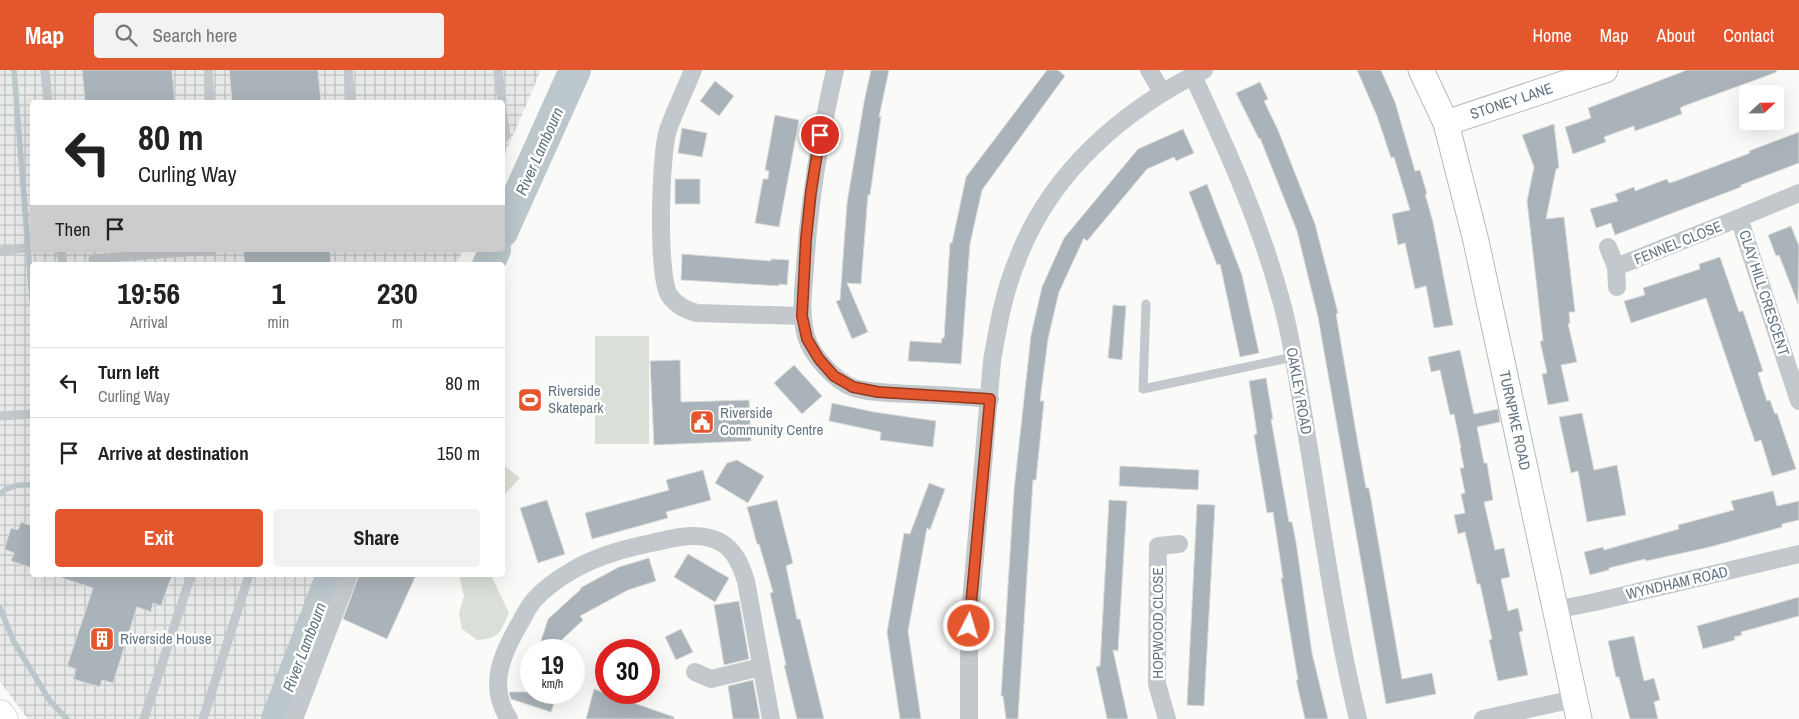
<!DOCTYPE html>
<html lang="en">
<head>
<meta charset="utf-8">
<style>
  :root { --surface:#fff; --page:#f2f2f2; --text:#222; --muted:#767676; --line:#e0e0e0; --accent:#e4572e }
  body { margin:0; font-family:"Archivo Narrow",sans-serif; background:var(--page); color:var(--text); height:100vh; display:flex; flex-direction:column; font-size:19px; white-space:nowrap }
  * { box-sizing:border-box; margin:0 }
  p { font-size:16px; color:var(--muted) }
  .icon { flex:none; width:28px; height:28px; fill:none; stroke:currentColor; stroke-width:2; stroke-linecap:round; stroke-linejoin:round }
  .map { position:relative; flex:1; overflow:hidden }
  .side { position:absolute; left:30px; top:192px; width:475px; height:315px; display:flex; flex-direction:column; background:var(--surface); border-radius:5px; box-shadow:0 5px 20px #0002 }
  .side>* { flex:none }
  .hud { position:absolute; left:30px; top:30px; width:475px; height:152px; border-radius:5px; box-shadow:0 5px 20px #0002; background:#fff; color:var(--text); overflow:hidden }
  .needle { width:32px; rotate:68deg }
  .buttons { position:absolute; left:1739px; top:15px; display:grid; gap:10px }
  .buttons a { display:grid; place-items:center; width:45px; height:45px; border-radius:5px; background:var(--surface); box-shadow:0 5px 20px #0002; font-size:25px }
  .speed { position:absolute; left:520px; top:569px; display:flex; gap:10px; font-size:25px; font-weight:700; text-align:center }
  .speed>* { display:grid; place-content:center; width:65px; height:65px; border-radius:50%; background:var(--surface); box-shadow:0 5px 20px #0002; line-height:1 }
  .speed small { font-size:12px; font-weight:400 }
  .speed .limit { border:8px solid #d22; background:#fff; color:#111 }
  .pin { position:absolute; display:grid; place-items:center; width:42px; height:42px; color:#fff; margin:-21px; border:2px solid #fff; border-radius:50%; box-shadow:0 1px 5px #0007 }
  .me { position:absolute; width:55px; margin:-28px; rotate:5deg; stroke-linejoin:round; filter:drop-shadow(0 0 4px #0008) }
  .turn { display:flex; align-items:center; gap:18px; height:105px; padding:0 25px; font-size:22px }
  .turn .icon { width:65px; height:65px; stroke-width:2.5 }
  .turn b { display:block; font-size:35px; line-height:42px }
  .then { display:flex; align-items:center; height:48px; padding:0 25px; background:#0003; gap:10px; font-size:19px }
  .eta { display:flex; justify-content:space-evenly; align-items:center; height:85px; text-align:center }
  .eta b { font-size:30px; font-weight:700; line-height:35px }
  .action { display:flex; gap:10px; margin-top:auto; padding:10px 25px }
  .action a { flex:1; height:58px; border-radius:5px; background:var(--accent); color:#fff; font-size:20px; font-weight:700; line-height:58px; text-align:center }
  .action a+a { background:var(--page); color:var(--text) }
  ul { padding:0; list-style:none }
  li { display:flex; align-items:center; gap:15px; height:70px; padding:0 25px; border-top:1px solid var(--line) }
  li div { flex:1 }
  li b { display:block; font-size:19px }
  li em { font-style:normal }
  header { display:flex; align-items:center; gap:30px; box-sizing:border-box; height:70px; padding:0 25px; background:var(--accent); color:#fff }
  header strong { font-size:24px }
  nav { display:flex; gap:28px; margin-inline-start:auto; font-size:18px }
  .search { width:350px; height:45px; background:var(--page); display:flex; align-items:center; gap:12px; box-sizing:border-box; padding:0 18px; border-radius:5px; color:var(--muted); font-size:19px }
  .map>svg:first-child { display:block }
</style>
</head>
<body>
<header>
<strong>Map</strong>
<div class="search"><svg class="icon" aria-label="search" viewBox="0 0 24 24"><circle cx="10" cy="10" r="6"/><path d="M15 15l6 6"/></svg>Search here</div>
<nav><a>Home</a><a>Map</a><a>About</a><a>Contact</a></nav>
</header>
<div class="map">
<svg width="1799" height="649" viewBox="0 0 1799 649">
  <defs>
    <pattern id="industrial-grid" width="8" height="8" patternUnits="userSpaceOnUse" patternTransform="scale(1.25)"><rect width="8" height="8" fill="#e8e9e9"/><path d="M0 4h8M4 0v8" fill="none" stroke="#c0c1c2"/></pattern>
  </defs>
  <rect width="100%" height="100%" fill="#fafaf8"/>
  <polygon fill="url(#industrial-grid)" points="0,0 541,0 503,89 502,32 32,32 32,180 463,180 456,195 32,195 32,505 322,505 260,649 28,649 0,612"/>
  <g fill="#dadfd7">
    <rect x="595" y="266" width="54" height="108"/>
    <polygon points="502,394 520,408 503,426 502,426"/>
    <path d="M459,505H491L509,543C500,562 500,569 477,570L462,559L459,543L464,526Z"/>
  </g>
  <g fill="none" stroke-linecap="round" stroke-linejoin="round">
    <g stroke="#bbc7cb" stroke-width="5.5">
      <polyline points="14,0 32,230"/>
      <path d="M0,424C8,416 21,414 32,415"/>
      <polyline points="0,538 14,572 50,631 67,649"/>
    </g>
    <g stroke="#bbc7cb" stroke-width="32">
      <polyline points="502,162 575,0"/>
      <polyline points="488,195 495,180"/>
      <polyline points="277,649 332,505"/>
    </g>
  </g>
  <g fill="#aab3b9" stroke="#dcdcda">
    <polygon points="82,0 172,0 175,32 85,32"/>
    <polygon points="229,0 318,0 321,32 232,32"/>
    <polygon points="871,0 889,0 879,47 881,47 870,125 868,125 861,214 847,213 868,262 852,269 836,231 840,230 847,133 864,32"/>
    <polygon points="1047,0 1058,0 1065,6 982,120 970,174 961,294 908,291 910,271 941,273 942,268 944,268 950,173 952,173 966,107"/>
    <polygon points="1357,0 1381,0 1395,32 1415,101 1420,100 1427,124 1425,124 1433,152 1453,255 1434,258 1426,216 1415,219 1405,173 1398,175 1392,144 1410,140 1394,87 1391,88 1377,46"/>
    <polygon points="1687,0 1776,0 1777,2 1684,36 1680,38 1682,44 1635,61 1634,56 1604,67 1606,72 1573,84 1565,57 1591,48 1588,38"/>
    <polygon points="715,11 734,26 719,46 700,31"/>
    <polygon points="1260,12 1268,29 1264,31 1278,60 1315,154 1338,243 1336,244 1357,368 1366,418 1369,418 1402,609 1432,603 1436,624 1386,634 1318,247 1297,161 1260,68 1259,69 1236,23"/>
    <polygon points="775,45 799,50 779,157 755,153 763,109 768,109 769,101 765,100"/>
    <polygon points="1554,54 1559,98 1556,99 1546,149 1564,147 1575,242 1569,242 1570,253 1568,254 1577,292 1561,295 1569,331 1548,335 1542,304 1547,303 1540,271 1543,271 1527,131 1534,97 1522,65"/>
    <polygon points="682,58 707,63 702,87 678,83"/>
    <polygon points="1183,59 1194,83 1176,91 1174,87 1147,99 1087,171 1084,168 1059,222 1048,269 1040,331 1044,331 1036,410 1033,410 1018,649 1006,649 1003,626 1001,626 1014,420 1031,265 1042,217 1064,168 1138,79"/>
    <polygon points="1799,62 1799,93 1741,115 1741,117 1615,165 1611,153 1596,158 1590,139 1618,131 1615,124 1634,117 1635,121 1667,109 1669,113 1676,111 1750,83 1749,81"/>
    <rect x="675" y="109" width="25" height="25"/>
    <polygon points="1207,114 1242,205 1259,283 1240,287 1220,194 1217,195 1189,122"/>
    <polygon points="1791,156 1799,176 1798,234 1779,185 1776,186 1768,165"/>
    <polygon points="243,180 330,180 331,195 245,195"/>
    <polygon points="682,184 771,191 771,189 789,190 787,215 779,214 779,216 681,210"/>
    <polygon points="1720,187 1739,242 1743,241 1763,301 1758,303 1767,331 1770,330 1775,344 1777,343 1796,399 1772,406 1761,370 1755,372 1706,228 1631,253 1624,231 1645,225 1643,218 1700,199 1699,194"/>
    <polygon points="1113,235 1126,236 1122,290 1108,288"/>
    <polygon points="1460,280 1474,344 1498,339 1500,352 1477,357 1484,393 1487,393 1493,430 1484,432 1495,480 1504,478 1510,507 1501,509 1508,541 1518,538 1523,561 1519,562 1528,605 1498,611 1489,570 1492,569 1480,514 1477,514 1465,462 1458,464 1454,445 1465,443 1461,424 1465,423 1460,398 1464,398 1460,378 1461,378 1454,344 1450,345 1440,300 1431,302 1428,287"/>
    <polygon points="680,290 681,332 749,330 751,371 654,375 650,291"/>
    <polygon points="794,295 822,326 802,344 774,313"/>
    <polygon points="1266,308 1273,349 1271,349 1289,452 1292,452 1296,472 1312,583 1328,649 1305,649 1296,610 1298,610 1281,508 1283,508 1273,442 1267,443 1254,365 1257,364 1249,311"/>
    <polygon points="832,333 874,342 936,351 933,377 880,370 881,362 829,351"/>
    <polygon points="1582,343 1594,400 1617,395 1626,445 1587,452 1578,401 1571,403 1559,347"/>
    <polygon points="737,390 764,406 748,433 715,413 727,393"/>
    <polygon points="1120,396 1199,400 1198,420 1119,416"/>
    <polygon points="703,400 711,430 666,442 668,448 592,469 585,443 669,420 666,410"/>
    <polygon points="929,413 945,419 930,460 927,458 908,561 921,649 900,649 887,562 904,463 910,464"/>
    <polygon points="1773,421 1777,436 1799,431 1799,450 1782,454 1782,457 1710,477 1646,491 1645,489 1609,498 1609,500 1590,505 1584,482 1603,477 1604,480 1679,459 1678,455 1734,440 1731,431"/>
    <polygon points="547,430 565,484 538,493 520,438"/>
    <polygon points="777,430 793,493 786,496 797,549 800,549 824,649 797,649 784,595 786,595 770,523 773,522 759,474 757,474 747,437"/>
    <polygon points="1109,430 1127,431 1118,581 1113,580 1128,649 1107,649 1096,597 1100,596"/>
    <polygon points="1197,434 1215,435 1204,636 1187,635"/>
    <polygon points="21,452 32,456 32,498 11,491 14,483 4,479 11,458 18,460"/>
    <polygon points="688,484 729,508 715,532 674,507"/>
    <polygon points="649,488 656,511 628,520 580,546 583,550 551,580 538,580 548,549 581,519 580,518 619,497"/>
    <polygon points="62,505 172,505 161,536 153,533 151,542 137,537 113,613 102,610 100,617 73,609 76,599 67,596 93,518 62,508"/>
    <polygon points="359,505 416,505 387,569 343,549"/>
    <polygon points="1799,527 1799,546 1741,562 1742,565 1734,567 1735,570 1703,579 1697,556"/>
    <polygon points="739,531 749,589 724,595 714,535"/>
    <polygon points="681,559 693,582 676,590 665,567"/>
    <polygon points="1634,566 1644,611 1654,608 1660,630 1654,632 1658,649 1630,649 1619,607 1616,607 1608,571"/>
    <polygon points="753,610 760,649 733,649 728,616"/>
    <polygon points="594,619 674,647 674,649 586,649"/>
    <polygon points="509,622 558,622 551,642 511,629"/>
  </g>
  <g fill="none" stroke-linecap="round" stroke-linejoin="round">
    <defs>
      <g id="secondary">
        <path id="s1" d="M1421,0L1446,53L1476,171L1579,649"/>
        <path id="s2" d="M1446,53L1605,0"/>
      </g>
      <polyline id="primary" points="0,644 4,649"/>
    </defs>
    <use href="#secondary" stroke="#b3babf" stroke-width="27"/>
    <use href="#primary" stroke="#b5babe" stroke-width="29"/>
    <g stroke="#c3c8cc" stroke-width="9">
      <polyline points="45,0 48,32"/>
      <polyline points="208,0 210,32"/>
      <polyline points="348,0 351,32"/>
      <polyline points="498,0 502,32"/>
      <polyline points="502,40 506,66 502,70"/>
      <polyline points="61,180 63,195"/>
      <polyline points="0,181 32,177"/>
      <polyline points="93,189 212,180"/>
      <polyline points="1146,234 1143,319 1293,287"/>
      <polyline points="0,346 32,344"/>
      <polyline points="144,649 191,505"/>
      <polyline points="203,649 249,505"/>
    </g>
    <g stroke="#c3c8cc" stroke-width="18">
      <path d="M693,0C685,20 675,40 668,60C660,85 657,204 669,225C676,235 685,240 697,243L802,246"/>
      <path d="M835,0C820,66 809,131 805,198C803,221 800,244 806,266C811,285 836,312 854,318C872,323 892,323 910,324C937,325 963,326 990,329"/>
      <polyline points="1149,0 1162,22"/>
      <path d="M1193,6C1227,79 1260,152 1281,230C1292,268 1297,309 1304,348C1321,448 1334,550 1358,649"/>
      <polyline points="1799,123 1739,148 1799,331"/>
      <polyline points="1608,177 1616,197 1617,217"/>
      <polyline points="1616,197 1739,148"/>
      <polyline points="1555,540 1595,532 1799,484"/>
      <polyline points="695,602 711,609 761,597"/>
      <polyline points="294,649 349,505"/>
      <path d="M509,649C487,616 502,584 520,553C524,546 528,537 534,530C544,519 559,508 573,500C599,485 627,478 656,472C678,467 701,461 722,473C736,482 741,496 746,511L771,649"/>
      <path d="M969,649V556L992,291C998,256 1004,221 1018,188C1051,102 1123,40 1204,0"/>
      <polyline points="1167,649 1157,614 1158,476 1179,474"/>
      <polyline points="1483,649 1574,629"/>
    </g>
    <use href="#secondary" stroke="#fff" stroke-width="25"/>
    <use href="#primary" stroke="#fff" stroke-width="28"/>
  </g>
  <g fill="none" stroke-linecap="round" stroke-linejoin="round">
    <defs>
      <polyline id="route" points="820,65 811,122 806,169 802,246 807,269 819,289 834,306 853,317 878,322 990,329 969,556"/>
    </defs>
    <use href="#route" stroke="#94391e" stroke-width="12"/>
    <use href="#route" stroke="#e4572e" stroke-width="9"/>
  </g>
  <defs>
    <symbol id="stadium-square" viewBox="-11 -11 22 22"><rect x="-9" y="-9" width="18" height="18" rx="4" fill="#e4572e" stroke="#fff"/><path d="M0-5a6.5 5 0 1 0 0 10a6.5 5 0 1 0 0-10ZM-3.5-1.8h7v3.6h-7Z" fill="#fff"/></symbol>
    <symbol id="civic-square" viewBox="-11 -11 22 22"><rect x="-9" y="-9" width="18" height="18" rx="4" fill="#e4572e" stroke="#fff"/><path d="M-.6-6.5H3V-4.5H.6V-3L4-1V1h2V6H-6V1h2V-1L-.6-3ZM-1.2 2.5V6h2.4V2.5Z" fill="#fff"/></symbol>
    <symbol id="building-square" viewBox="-11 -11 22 22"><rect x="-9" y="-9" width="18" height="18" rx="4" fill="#e4572e" stroke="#fff"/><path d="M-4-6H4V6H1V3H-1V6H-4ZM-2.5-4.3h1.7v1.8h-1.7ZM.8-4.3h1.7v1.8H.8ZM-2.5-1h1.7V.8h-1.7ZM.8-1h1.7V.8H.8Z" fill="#fff"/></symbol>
  </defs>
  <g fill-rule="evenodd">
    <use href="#stadium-square" x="516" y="316" width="28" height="28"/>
    <use href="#civic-square" x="688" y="338" width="28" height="28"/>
    <use href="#building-square" x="88" y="555" width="28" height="28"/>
  </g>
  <g text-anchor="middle" stroke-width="5" stroke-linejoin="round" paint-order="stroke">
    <g font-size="15" fill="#657683" stroke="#fff">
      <text dy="5" stroke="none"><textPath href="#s2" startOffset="69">STONEY LANE</textPath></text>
      <text transform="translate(1678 173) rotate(-22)" y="5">FENNEL CLOSE</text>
      <text transform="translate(1764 223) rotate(72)" y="5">CLAY HILL CRESCENT</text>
      <text transform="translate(1299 321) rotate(80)" y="5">OAKLEY ROAD</text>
      <text dy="5" stroke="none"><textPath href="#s1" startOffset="364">TURNPIKE ROAD</textPath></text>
      <text transform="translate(1677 513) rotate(-13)" y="5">WYNDHAM ROAD</text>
      <text transform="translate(1158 553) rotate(-90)" y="5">HOPWOOD CLOSE</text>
    </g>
    <g font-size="15" fill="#657683" stroke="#fff" text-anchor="start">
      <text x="548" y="326">Riverside<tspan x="548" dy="17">Skatepark</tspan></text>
      <text x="720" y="348">Riverside<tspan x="720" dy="17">Community Centre</tspan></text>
      <text x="120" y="574">Riverside House</text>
    </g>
    <g font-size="16" font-style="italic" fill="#60757c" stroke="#fff">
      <text transform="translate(539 81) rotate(-66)" y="6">River Lambourn</text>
      <text transform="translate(304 577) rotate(-69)" y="6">River Lambourn</text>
    </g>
  </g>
</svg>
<div class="buttons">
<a><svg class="needle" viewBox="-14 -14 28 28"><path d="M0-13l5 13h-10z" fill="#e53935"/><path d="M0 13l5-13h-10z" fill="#767676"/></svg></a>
</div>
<div class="speed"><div>19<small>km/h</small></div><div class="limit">30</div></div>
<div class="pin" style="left:820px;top:65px;background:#d93025"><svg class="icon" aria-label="arrive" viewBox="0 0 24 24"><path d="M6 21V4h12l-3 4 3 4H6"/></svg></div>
<svg class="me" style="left:969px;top:556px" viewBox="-20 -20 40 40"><circle r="17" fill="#e4572e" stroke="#fff" stroke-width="3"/><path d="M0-11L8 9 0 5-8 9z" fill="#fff"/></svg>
<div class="hud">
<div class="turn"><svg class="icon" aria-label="left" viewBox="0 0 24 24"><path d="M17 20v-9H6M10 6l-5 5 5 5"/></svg><div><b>80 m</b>Curling Way</div></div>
<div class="then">Then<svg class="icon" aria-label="arrive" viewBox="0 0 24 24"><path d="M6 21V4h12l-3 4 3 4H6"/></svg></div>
</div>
<section class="side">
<div class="eta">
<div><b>19:56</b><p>Arrival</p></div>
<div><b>1</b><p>min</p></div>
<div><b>230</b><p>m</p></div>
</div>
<ul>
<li><svg class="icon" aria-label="left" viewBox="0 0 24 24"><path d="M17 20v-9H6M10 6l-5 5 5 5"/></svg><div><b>Turn left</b><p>Curling Way</p></div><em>80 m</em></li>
<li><svg class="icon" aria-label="arrive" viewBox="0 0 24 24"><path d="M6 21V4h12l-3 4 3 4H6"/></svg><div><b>Arrive at destination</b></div><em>150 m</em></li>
</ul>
<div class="action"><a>Exit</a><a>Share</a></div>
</section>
</div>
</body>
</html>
